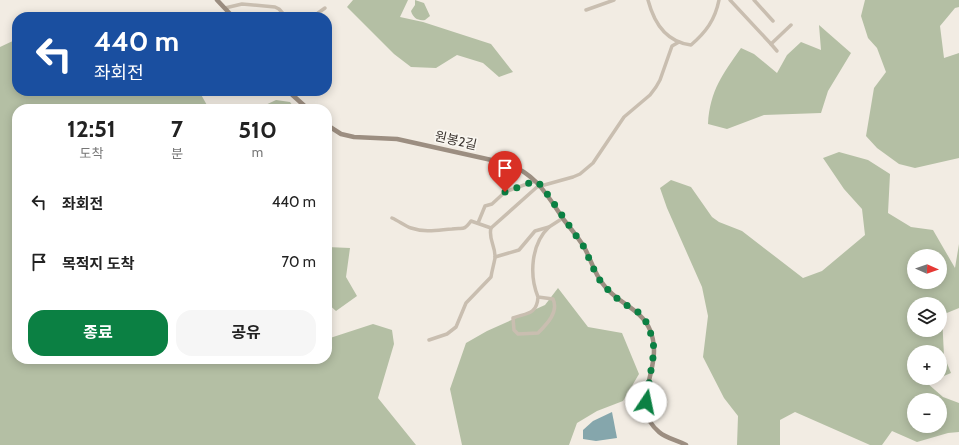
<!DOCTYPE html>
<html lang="ko">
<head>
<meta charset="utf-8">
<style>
  :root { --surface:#fff; --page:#f6f6f6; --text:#222; --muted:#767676; --accent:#0b8043 }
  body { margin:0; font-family:Cabin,"Noto Sans KR",sans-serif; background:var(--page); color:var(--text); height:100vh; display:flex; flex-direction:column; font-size:15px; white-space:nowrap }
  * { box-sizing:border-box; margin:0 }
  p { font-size:13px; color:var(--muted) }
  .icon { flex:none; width:22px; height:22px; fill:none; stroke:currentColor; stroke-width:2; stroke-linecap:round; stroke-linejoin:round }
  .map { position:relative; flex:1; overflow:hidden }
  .sheet { position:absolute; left:12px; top:104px; width:320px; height:260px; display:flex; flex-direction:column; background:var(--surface); border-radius:16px; box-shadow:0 2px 10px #0003 }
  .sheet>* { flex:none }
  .top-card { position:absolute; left:12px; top:12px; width:320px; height:84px; border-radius:16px; box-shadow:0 2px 10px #0003; background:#1a4fa0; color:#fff; overflow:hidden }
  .needle { width:26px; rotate:92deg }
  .controls { position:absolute; left:907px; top:249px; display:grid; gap:8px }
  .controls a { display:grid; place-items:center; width:40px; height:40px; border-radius:50%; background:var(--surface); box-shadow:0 2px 10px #0003; font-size:20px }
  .pin { position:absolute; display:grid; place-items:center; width:34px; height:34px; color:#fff; margin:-41px -17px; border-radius:50% 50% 50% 0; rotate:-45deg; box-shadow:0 0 4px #0007 }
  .pin .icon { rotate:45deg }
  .me { position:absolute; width:44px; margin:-22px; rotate:11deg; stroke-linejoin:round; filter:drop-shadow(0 0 3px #0008) }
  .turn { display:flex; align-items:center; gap:14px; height:84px; padding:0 16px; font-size:18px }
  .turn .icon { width:52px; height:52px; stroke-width:2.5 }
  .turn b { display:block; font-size:28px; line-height:34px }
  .eta { display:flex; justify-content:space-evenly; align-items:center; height:68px; text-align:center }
  .eta b { font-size:24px; font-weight:700; line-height:28px }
  .cta { display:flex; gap:8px; margin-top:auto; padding:8px 16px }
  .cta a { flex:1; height:46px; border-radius:16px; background:var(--accent); color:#fff; font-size:16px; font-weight:700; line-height:46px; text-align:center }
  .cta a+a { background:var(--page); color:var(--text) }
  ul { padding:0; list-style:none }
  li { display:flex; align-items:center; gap:12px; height:60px; padding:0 16px }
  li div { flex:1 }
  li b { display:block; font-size:15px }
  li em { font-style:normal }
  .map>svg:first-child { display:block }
</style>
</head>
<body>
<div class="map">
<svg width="959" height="445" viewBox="0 0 959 445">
  <rect width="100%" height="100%" fill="#f2ece3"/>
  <g fill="#b4bfa4" fill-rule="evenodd">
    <polygon points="353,0 408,0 400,17 423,22 491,44 513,72 499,77 483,63 457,55 436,68 411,67 394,54 347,7"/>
    <path d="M415,0L424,3L430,16L425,20C418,21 413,18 411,11L415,5Z"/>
    <polygon points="865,0 959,0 959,7 955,8 940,26 944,58 959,53 959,158 915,168 899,164 877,148 866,136 874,88 886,72 877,48 868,38 861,16"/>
    <path d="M819,25L851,53L828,91L821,113L764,115L727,129L708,124C710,90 723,74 741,48L754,54L777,73L787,55L801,42L821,50Z"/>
    <polygon points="17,39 17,91 199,91 208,107 206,109 17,109 17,359 327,359 327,339 373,324 392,330 394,344 378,398 416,445 0,445 0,47"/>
    <polygon points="276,100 290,102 295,109 257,109"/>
    <path d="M839,152L868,160L890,174L888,213L911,227L933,230L955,268L959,244V308L942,315L944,356L951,373L927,383L943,397L959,403V432L948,433L917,442L892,431L882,445H870L795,412L780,420V445H737L738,416L724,398L703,357L708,316L702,287L667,208L660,188L671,180L691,187L712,217L719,222L742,231L803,278L822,271L865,235L862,209L844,189L823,158ZM914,256H940V282H914ZM914,304H940V330H914ZM914,352H940V378H914ZM914,400H940V426H914Z"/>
    <polygon points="327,247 350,248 346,277 357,296 336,311 327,303"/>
    <polygon points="558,288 588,327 622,333 639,374 623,401 597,411 577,423 569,445 462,445 450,389 466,343 487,331 545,305"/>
  </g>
  <polygon fill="#85a6ac" points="612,412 617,438 596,441 583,439 583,430 593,421"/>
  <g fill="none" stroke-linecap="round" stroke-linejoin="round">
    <g stroke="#c9beb0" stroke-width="3.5">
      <path d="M648,0C654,23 666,42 691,45C706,32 715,20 719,0"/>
      <polyline points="730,0 771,44 791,25"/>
      <polyline points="754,0 773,21"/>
      <polyline points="225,8 242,4 275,7 279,9 286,17"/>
      <polyline points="586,10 614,0"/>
      <polyline points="317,17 318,13 325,8"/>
      <polyline points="771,44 777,51"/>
      <polyline points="327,56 327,58"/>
      <path d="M392,218C399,221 405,226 411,228C426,233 438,230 452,229C463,227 463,232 471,221L491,228L537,187L573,177L580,174L593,163L624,117L650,95L656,87L660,80L672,46L679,42"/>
      <polyline points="478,223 485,206 492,204 505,192 535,181"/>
      <polyline points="495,257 519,250 535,231 549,227 563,218"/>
      <path d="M538,297C537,315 526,313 513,318L514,330L518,334L538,333C547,324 559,312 553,299L538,297C529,275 531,244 549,227"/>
      <path d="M429,340L447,334L456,327L466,303L491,277C492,270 494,264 495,258C496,247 488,239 491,228"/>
    </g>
    <g stroke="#9c8e81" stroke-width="4.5">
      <polyline points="217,0 233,17"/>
      <polyline points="288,91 308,109"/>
      <path d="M327,125L341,134L354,137L397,139L505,163C536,173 547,195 564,220C571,229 578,237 584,247C591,259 594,273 603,284C616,303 641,308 650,330C661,356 646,380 644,407C644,415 653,427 659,432C667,439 678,440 686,445"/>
    </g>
  </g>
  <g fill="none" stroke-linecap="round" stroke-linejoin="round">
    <polyline stroke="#0b8043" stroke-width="7" stroke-dasharray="0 12.6" points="505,192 535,181 541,185 584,247 596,274 603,285 621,302 638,312 647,323 653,340 654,351 646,402"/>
  </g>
  <g text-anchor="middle" stroke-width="3.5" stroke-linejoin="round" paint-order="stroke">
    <g font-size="13" fill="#39322d" stroke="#f9f6f0">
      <text transform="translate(456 140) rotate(13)" y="5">원봉2길</text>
    </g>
  </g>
</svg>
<div class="controls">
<a><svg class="needle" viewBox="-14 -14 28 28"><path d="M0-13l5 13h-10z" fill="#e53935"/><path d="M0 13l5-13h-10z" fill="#767676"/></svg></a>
<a><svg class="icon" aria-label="layers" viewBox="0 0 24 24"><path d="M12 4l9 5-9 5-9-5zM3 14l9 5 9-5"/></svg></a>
<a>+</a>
<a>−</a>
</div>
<div class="pin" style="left:505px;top:192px;background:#d93025"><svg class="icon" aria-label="arrive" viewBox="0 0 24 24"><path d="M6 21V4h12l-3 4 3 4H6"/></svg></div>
<svg class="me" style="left:646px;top:402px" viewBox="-20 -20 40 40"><circle r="19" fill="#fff"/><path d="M0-13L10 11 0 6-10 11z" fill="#0b8043"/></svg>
<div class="top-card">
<div class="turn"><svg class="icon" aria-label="left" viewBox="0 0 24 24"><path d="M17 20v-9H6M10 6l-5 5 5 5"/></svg><div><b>440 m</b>좌회전</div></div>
</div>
<section class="sheet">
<div class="eta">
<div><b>12:51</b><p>도착</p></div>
<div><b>7</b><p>분</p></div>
<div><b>510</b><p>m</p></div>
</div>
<ul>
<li><svg class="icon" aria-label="left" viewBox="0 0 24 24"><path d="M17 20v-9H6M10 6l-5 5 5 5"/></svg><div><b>좌회전</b></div><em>440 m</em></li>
<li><svg class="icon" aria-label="arrive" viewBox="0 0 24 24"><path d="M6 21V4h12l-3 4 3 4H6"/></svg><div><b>목적지 도착</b></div><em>70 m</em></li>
</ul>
<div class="cta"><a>종료</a><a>공유</a></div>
</section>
</div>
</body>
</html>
